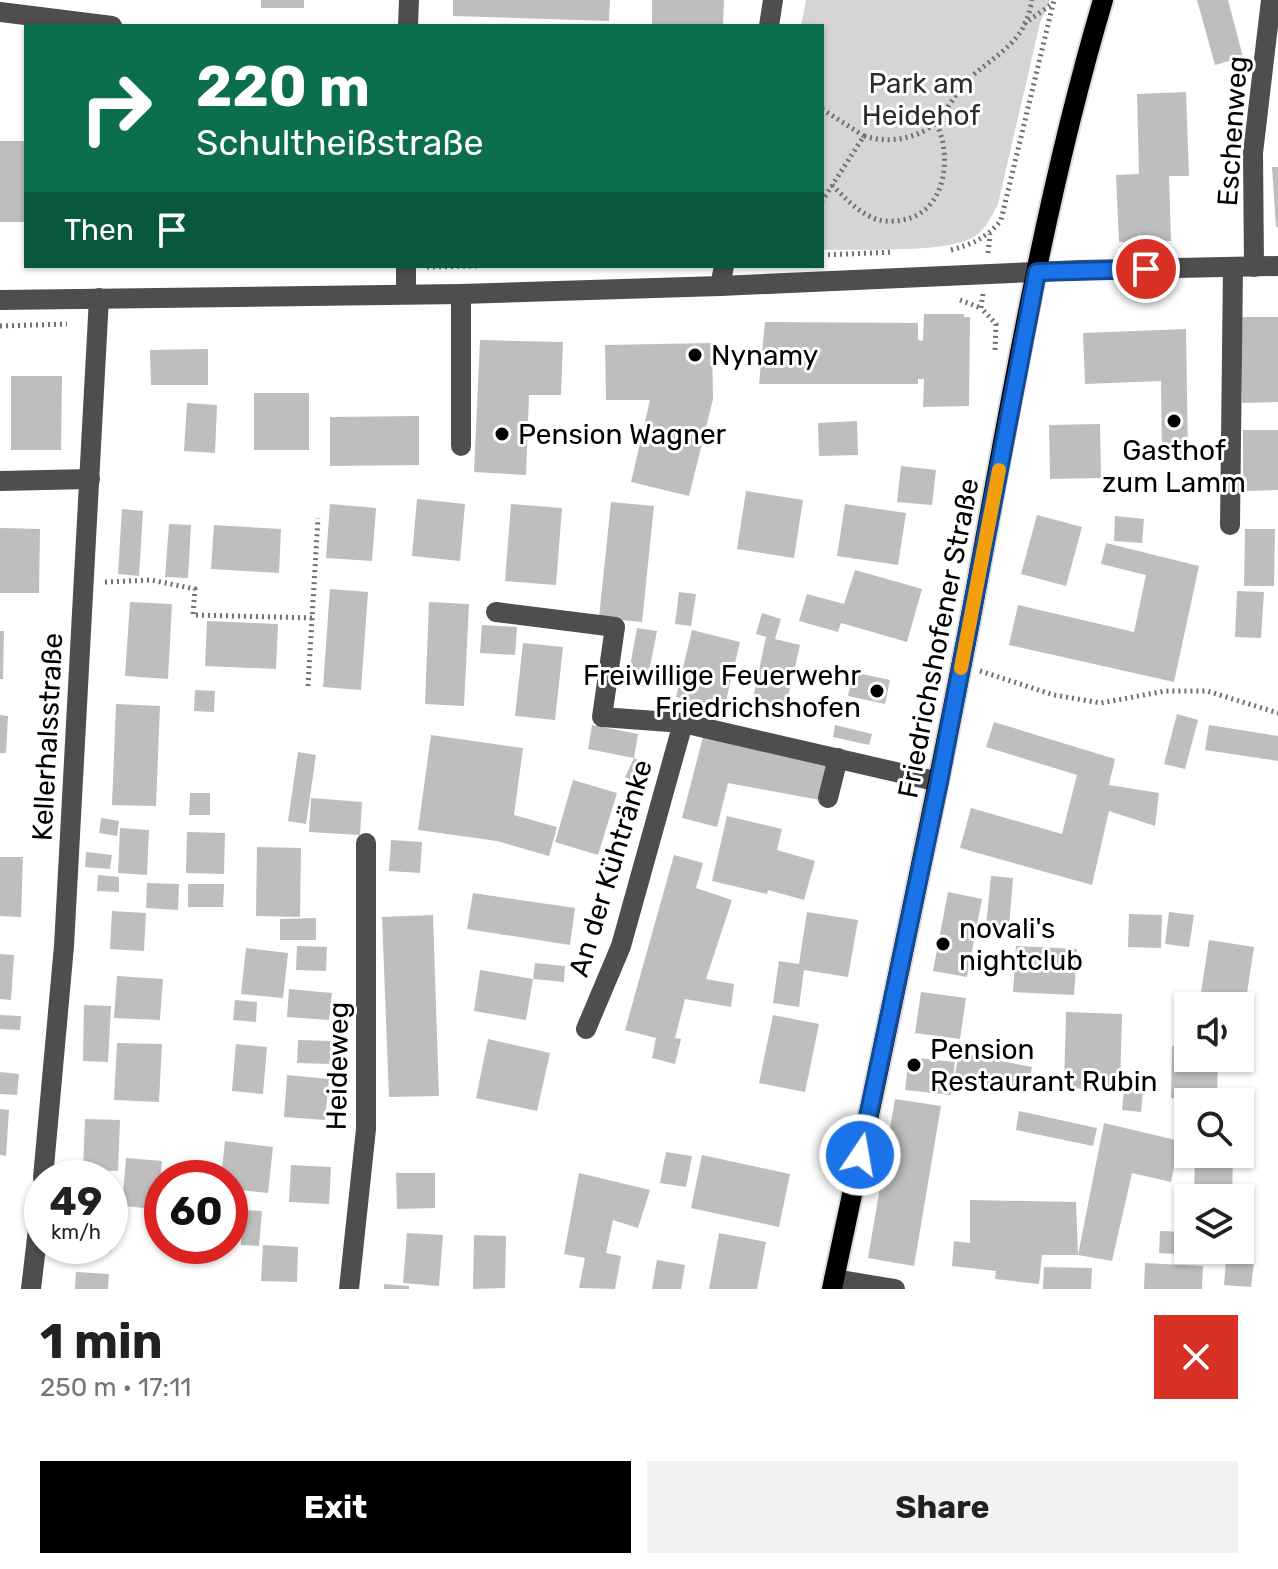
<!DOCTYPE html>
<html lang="en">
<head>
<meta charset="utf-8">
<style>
  :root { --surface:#fff; --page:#f2f2f2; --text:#202124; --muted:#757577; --accent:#000 }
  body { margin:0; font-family:Rubik,sans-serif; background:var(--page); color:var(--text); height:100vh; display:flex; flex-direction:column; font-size:30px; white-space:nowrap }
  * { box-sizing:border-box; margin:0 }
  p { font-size:26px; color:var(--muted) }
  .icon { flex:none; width:44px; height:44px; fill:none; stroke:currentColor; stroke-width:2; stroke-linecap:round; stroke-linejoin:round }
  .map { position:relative; height:1289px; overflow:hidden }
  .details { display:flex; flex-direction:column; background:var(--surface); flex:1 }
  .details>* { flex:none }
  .banner { position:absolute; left:24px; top:24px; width:800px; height:244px; border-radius:0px; box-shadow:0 2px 6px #0004; background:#0b6e4f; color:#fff; overflow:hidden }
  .buttons { position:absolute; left:1174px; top:992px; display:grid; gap:16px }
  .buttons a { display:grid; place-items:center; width:80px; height:80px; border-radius:0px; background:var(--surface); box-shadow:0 2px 6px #0004; font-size:40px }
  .speed { position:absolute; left:24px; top:1160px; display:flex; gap:16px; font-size:40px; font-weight:700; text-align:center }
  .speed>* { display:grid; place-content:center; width:104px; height:104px; border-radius:50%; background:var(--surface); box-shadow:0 2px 6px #0004; line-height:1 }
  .speed small { font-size:20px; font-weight:400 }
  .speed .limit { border:12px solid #d22; background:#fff; color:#111 }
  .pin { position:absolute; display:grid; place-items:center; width:68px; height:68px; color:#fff; margin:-34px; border:4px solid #fff; border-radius:50%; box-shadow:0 2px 8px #0007 }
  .me { position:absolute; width:88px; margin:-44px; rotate:12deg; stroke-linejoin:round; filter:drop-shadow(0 0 6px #0008) }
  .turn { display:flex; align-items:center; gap:28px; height:168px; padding:0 40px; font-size:36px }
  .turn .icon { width:104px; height:104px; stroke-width:2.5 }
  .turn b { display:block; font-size:56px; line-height:68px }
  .then { display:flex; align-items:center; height:76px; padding:0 40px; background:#0003; gap:16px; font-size:30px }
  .round { display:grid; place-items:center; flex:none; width:84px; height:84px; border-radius:0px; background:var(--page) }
  .headline { display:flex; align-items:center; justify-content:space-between; height:136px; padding:0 40px }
  h1 { font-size:48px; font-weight:700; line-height:60px }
  .button { display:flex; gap:16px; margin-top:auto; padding:16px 40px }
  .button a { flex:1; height:92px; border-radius:0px; background:var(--accent); color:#fff; font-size:32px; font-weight:700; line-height:92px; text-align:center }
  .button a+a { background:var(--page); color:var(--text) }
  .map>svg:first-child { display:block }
</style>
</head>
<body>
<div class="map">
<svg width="1278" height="1289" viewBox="0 0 1278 1289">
  <rect width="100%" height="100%" fill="#fff"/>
  <path fill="#d5d5d5" d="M806,0H1050L1040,23L998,204C991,217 986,230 972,238C945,253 857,249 822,250V26H801Z"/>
  <g fill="#bebebe">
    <rect x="261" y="0" width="43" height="8"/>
    <polygon points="453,0 610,0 609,21 453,16"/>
    <polygon points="652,0 724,0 723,25 652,24"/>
    <polygon points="1197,0 1228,0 1243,57 1215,65"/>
    <polygon points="1186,92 1189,176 1169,176 1171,241 1119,242 1116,175 1139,174 1137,94"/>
    <rect x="0" y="141" width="26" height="81"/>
    <polygon points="1272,167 1278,167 1278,227 1276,227"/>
    <polygon points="924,314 964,314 964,317 970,317 969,406 923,407 924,379 918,379 918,384 759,384 765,322 918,323 918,340 923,341"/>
    <polygon points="1240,317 1278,317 1278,402 1242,403"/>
    <polygon points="1186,329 1188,458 1162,458 1161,381 1085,384 1083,333"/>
    <polygon points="480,340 563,342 561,395 529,395 526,475 474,472"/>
    <polygon points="712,343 713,399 689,496 631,482 650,400 606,400 605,345"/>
    <polygon points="208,349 208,385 151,385 150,350"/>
    <polygon points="11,376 62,376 61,450 11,450"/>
    <rect x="254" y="393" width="55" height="57"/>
    <polygon points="187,403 217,405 215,453 184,451"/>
    <polygon points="419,416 419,465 330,466 330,417"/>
    <polygon points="857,421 858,455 819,456 818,423"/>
    <polygon points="1100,424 1101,478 1050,479 1049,425"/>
    <polygon points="1243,430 1278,430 1278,490 1243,491"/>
    <polygon points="901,466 936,470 932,505 897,502"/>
    <polygon points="746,491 803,500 794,558 737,549"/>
    <polygon points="417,499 465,504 460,561 412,556"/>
    <polygon points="611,502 654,506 642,622 599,618"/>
    <polygon points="330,504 376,508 372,561 326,558"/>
    <polygon points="511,504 562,508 556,585 505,581"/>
    <polygon points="845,504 906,513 898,565 837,556"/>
    <polygon points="122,509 143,511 139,576 118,574"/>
    <polygon points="1037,515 1082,527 1066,586 1021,574"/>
    <polygon points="1115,516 1144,519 1142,543 1114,541"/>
    <polygon points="169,524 191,525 188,578 165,577"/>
    <polygon points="214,525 281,529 279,573 211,569"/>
    <polygon points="0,528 40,529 39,593 0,593"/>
    <polygon points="1245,529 1275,529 1274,586 1244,586"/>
    <polygon points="1106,543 1199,566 1174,682 1009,645 1018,605 1134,632 1146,575 1101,564"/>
    <polygon points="855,570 922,589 907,642 841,623 838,632 799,621 807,594 844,604"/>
    <polygon points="330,589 368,592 361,690 323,687"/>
    <polygon points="1237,591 1264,592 1261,638 1235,637"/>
    <polygon points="679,592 696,594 691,626 675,624"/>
    <polygon points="130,602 172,604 168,679 125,676"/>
    <polygon points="429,602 469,604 464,706 425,704"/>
    <polygon points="762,613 781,619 775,639 800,645 785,710 752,703 766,637 756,634"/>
    <polygon points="207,621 278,624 276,669 205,666"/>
    <polygon points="482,625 517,627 515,655 480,653"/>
    <polygon points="637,628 657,631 646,687 627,683"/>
    <polygon points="692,630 740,642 724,709 676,697"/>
    <polygon points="0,631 4,631 3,679 0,679"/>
    <polygon points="523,643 563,647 555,720 515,716"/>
    <polygon points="853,672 890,680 885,704 848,696"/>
    <polygon points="195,690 215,691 214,712 194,711"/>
    <polygon points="116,704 160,706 156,806 112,805"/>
    <polygon points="1177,714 1198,720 1185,769 1164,764"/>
    <polygon points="0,715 8,716 6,753 0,753"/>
    <polygon points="994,722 1115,759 1109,785 1159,793 1155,826 1109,811 1092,885 960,848 971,808 1062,834 1077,775 986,747"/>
    <polygon points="592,725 638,734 634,758 588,749"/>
    <polygon points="835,725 872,734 869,745 833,737"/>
    <polygon points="1209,725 1278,736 1278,761 1205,750"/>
    <polygon points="431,735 523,748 514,815 557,827 549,856 497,841 418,830"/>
    <polygon points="703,737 828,761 820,800 728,783 717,827 682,818"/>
    <polygon points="298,752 316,755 306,824 288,821"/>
    <polygon points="634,758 650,766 641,785 625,777"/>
    <polygon points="573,780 617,793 598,855 555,842"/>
    <polygon points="190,793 210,793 210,815 189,815"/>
    <polygon points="311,798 362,802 360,835 309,832"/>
    <polygon points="727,816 782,829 777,850 815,861 804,900 768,890 767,894 712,881"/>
    <polygon points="101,818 119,821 117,836 99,833"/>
    <polygon points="120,828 149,830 147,875 118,873"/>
    <polygon points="187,832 225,833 224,874 186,873"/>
    <polygon points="391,840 422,842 420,873 389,871"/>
    <polygon points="257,847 301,848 300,917 256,916"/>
    <polygon points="86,852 112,855 110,869 85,867"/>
    <polygon points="674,855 703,863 696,888 732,900 706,979 734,984 731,1007 685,999 675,1038 681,1039 675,1064 652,1058 656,1038 625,1030"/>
    <polygon points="0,857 23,857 21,917 0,916"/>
    <polygon points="98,875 119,877 119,892 97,891"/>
    <polygon points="991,876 1013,878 1009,928 986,926"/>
    <polygon points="147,883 179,884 178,910 146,908"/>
    <polygon points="188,884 224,884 223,907 188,907"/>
    <polygon points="948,892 982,899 967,977 933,971"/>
    <polygon points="473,893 575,908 570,945 467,929"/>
    <polygon points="112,911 146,913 144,951 110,949"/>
    <polygon points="807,912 858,920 848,977 804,970 799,1007 773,1003 779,961 799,964"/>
    <polygon points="1169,912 1194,915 1189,947 1165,944"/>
    <polygon points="1129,914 1162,915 1161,948 1128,947"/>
    <polygon points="433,915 439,1096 389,1097 382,917"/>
    <polygon points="316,918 316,940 280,940 280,919"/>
    <polygon points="1209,940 1254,947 1245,1006 1200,999"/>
    <polygon points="297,946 327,947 326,971 296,970"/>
    <polygon points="1016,946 1077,949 1074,995 1013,992"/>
    <polygon points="246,948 288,953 283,998 241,994"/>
    <polygon points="0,954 14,955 11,1000 0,999"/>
    <polygon points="535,963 565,966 564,982 533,979 526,1020 474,1011 480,970 533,979"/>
    <polygon points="117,976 163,979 160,1020 114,1018"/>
    <polygon points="289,989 332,993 329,1020 287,1017"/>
    <polygon points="921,992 966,998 960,1039 915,1033"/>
    <polygon points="235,1000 257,1002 256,1022 233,1020"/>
    <polygon points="84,1005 111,1006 108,1062 83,1061"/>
    <polygon points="1066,1012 1122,1014 1120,1090 1064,1088"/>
    <polygon points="0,1015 21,1016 20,1030 0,1029"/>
    <polygon points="773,1015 819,1024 805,1092 759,1083"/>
    <polygon points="488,1039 550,1053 537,1111 476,1098"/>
    <polygon points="298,1040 331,1041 330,1064 297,1063"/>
    <polygon points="117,1043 162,1044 159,1102 114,1100"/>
    <polygon points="236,1044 267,1047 263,1094 232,1091"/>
    <polygon points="1172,1046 1188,1047 1188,1058 1218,1058 1217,1099 1171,1098"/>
    <polygon points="959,1053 1032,1067 1027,1092 954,1079"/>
    <polygon points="909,1057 955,1062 951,1095 905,1090"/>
    <polygon points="0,1072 19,1074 17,1095 0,1094"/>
    <polygon points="287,1075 329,1079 325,1120 284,1117"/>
    <polygon points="1124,1090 1143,1092 1141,1112 1122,1110"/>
    <polygon points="895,1099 941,1106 914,1266 868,1258"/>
    <polygon points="0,1109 9,1110 6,1156 0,1155"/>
    <polygon points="1019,1111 1097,1128 1093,1146 1016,1130"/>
    <polygon points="85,1119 120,1120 118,1171 83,1170"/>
    <polygon points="1104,1123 1180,1141 1171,1182 1132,1173 1112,1261 1078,1255 1042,1255 1039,1284 995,1279 996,1271 952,1266 954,1241 970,1243 970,1200 1076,1202 1078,1255"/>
    <polygon points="225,1141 273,1147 268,1193 230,1189 230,1178 221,1178"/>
    <polygon points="666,1152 692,1156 686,1187 660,1183"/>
    <polygon points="702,1155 790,1174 779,1227 691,1208"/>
    <polygon points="1195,1156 1233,1157 1232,1198 1194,1198"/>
    <polygon points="126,1158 162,1161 158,1209 122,1206"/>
    <polygon points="291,1165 331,1167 329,1204 289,1202"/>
    <polygon points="396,1173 435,1173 435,1208 397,1209"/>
    <polygon points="579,1173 650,1190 638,1228 613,1220 606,1253 621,1256 615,1289 579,1288 585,1258 564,1254"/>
    <polygon points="110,1200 115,1201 112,1240 110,1240"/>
    <polygon points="242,1210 262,1211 259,1246 241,1245"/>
    <polygon points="1160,1231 1188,1232 1188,1250 1192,1250 1192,1255 1159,1253"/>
    <polygon points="407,1233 443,1235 439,1286 403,1283"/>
    <polygon points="719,1233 766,1242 757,1289 709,1289"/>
    <polygon points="474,1235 506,1236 505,1288 473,1289"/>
    <polygon points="263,1245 298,1247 297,1282 261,1281"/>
    <polygon points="78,1246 112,1246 111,1252 78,1250"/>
    <polygon points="657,1260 685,1265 681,1289 652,1289"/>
    <polygon points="1226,1260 1254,1262 1251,1287 1224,1285"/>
    <polygon points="1145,1263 1203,1266 1202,1289 1144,1289"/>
    <polygon points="1044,1267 1092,1268 1091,1289 1043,1289"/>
    <polygon points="76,1272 109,1274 108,1289 75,1289"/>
    <polygon points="384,1284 409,1286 409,1289 384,1289"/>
  </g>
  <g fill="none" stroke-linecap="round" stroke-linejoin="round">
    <defs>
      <path id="major" d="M832,1289C879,1067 927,844 970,621C1009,413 1043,203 1103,0"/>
    </defs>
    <use href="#major" stroke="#dbdbdb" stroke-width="24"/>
    <g stroke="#707070" stroke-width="5" stroke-dasharray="2 4" stroke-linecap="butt">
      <polyline points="1024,24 1052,4"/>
      <polyline points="822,109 864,136 822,201"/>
      <path d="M864,136C885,142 903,141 924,131C941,122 949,104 960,89C976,68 1002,57 1019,34C1026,25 1030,11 1032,0"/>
      <path d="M832,185C844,197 856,210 871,217C881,222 892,222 902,220C946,213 953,156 936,123"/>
      <path d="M951,250C972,244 987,238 1001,220L1054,0"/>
      <polyline points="988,253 990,234"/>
      <polyline points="822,255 893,252"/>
      <polyline points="427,267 478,266"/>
      <polyline points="983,294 981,308 996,324 995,350"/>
      <polyline points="960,300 981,308"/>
      <polyline points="0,326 67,324"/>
      <polyline points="105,582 151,580 195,589 193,615 313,618"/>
      <polyline points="980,671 1054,695 1101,703 1165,691 1207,691 1278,713"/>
      <polyline points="308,686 318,518"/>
    </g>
    <g stroke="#4e4e4e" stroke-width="20">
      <polyline points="0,12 112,26"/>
      <polyline points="408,26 409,0"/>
      <polyline points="769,26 773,0"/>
      <polyline points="406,266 406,294"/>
      <polyline points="1254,267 1253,153 1271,0"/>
      <polyline points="720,286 724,266"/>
      <polyline points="0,300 461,294 720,286 1080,270 1278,266"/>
      <polyline points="461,446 461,294"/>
      <polyline points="0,481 90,479"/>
      <polyline points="1230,525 1233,267"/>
      <polyline points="496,612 615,627 602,717 683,723 939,782"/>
      <polyline points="828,798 838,758"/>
      <polyline points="586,1029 621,946 683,723"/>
      <polyline points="43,1178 64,946 99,298"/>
      <polyline points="834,1279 895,1289"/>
      <polyline points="31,1289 42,1195"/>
      <polyline points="349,1289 366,1129 366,843"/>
    </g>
    <use href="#major" stroke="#000" stroke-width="20"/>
  </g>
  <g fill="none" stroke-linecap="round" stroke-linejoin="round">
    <defs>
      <polyline id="route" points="860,1155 939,782 1037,272 1146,269"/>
    </defs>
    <use href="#route" stroke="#114b97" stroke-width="20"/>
    <use href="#route" stroke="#1a73e8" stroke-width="14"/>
    <polyline stroke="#f59e0b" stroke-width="14" points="961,668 999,470"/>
  </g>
  <g fill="#000" stroke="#fff" stroke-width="3">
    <circle cx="695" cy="355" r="8"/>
    <circle cx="1174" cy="421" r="8"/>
    <circle cx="502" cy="434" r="8"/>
    <circle cx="877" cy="691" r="8"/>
    <circle cx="943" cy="944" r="8"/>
    <circle cx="914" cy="1065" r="8"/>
  </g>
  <g text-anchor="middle" stroke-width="6" stroke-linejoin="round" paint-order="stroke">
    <g font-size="28" fill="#2c2c2c" stroke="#fff">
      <text x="921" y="93">Park am<tspan x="921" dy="32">Heidehof</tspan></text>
    </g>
    <g font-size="28" fill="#000" stroke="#fff">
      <text transform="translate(1232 131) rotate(-86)" y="10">Eschenweg</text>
      <text transform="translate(938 638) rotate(-79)" y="10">Friedrichshofener Straße</text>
      <text transform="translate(47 737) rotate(-87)" y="10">Kellerhalsstraße</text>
      <text transform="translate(610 868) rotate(-73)" y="10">An der Kühtränke</text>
      <text transform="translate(337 1066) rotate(-89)" y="10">Heideweg</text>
    </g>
    <g font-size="28" fill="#000" stroke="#fff" text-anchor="start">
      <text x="711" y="365">Nynamy</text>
      <text x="518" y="444">Pension Wagner</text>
      <text x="1174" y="460" text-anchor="middle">Gasthof<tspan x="1174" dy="32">zum Lamm</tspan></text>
      <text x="861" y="685" text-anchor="end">Freiwillige Feuerwehr<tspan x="861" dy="32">Friedrichshofen</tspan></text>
      <text x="959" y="938">novali's<tspan x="959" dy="32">nightclub</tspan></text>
      <text x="930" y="1059">Pension<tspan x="930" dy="32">Restaurant Rubin</tspan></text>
    </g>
  </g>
</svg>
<div class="buttons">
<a><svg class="icon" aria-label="sound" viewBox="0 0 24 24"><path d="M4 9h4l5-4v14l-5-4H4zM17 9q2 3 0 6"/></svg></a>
<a><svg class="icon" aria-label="search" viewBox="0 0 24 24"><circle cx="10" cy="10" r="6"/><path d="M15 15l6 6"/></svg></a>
<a><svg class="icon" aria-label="layers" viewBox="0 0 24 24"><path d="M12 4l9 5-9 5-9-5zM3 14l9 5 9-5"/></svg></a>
</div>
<div class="speed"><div>49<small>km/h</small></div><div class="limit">60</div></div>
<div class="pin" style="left:1146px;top:269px;background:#d93025"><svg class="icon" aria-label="arrive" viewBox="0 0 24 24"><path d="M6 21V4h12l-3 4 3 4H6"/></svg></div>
<svg class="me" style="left:860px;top:1155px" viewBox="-20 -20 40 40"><circle r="17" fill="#1a73e8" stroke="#fff" stroke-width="3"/><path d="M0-11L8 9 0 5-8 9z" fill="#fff"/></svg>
<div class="banner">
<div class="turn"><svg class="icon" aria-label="right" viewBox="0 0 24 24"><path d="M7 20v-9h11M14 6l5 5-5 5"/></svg><div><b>220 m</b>Schultheißstraße</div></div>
<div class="then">Then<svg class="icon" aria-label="arrive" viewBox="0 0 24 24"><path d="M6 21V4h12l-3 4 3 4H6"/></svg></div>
</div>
</div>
<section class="details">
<div class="headline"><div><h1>1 min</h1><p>250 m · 17:11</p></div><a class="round" style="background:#d93025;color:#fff"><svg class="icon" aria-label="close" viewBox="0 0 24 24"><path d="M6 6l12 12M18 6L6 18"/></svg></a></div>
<div class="button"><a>Exit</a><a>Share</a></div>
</section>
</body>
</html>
